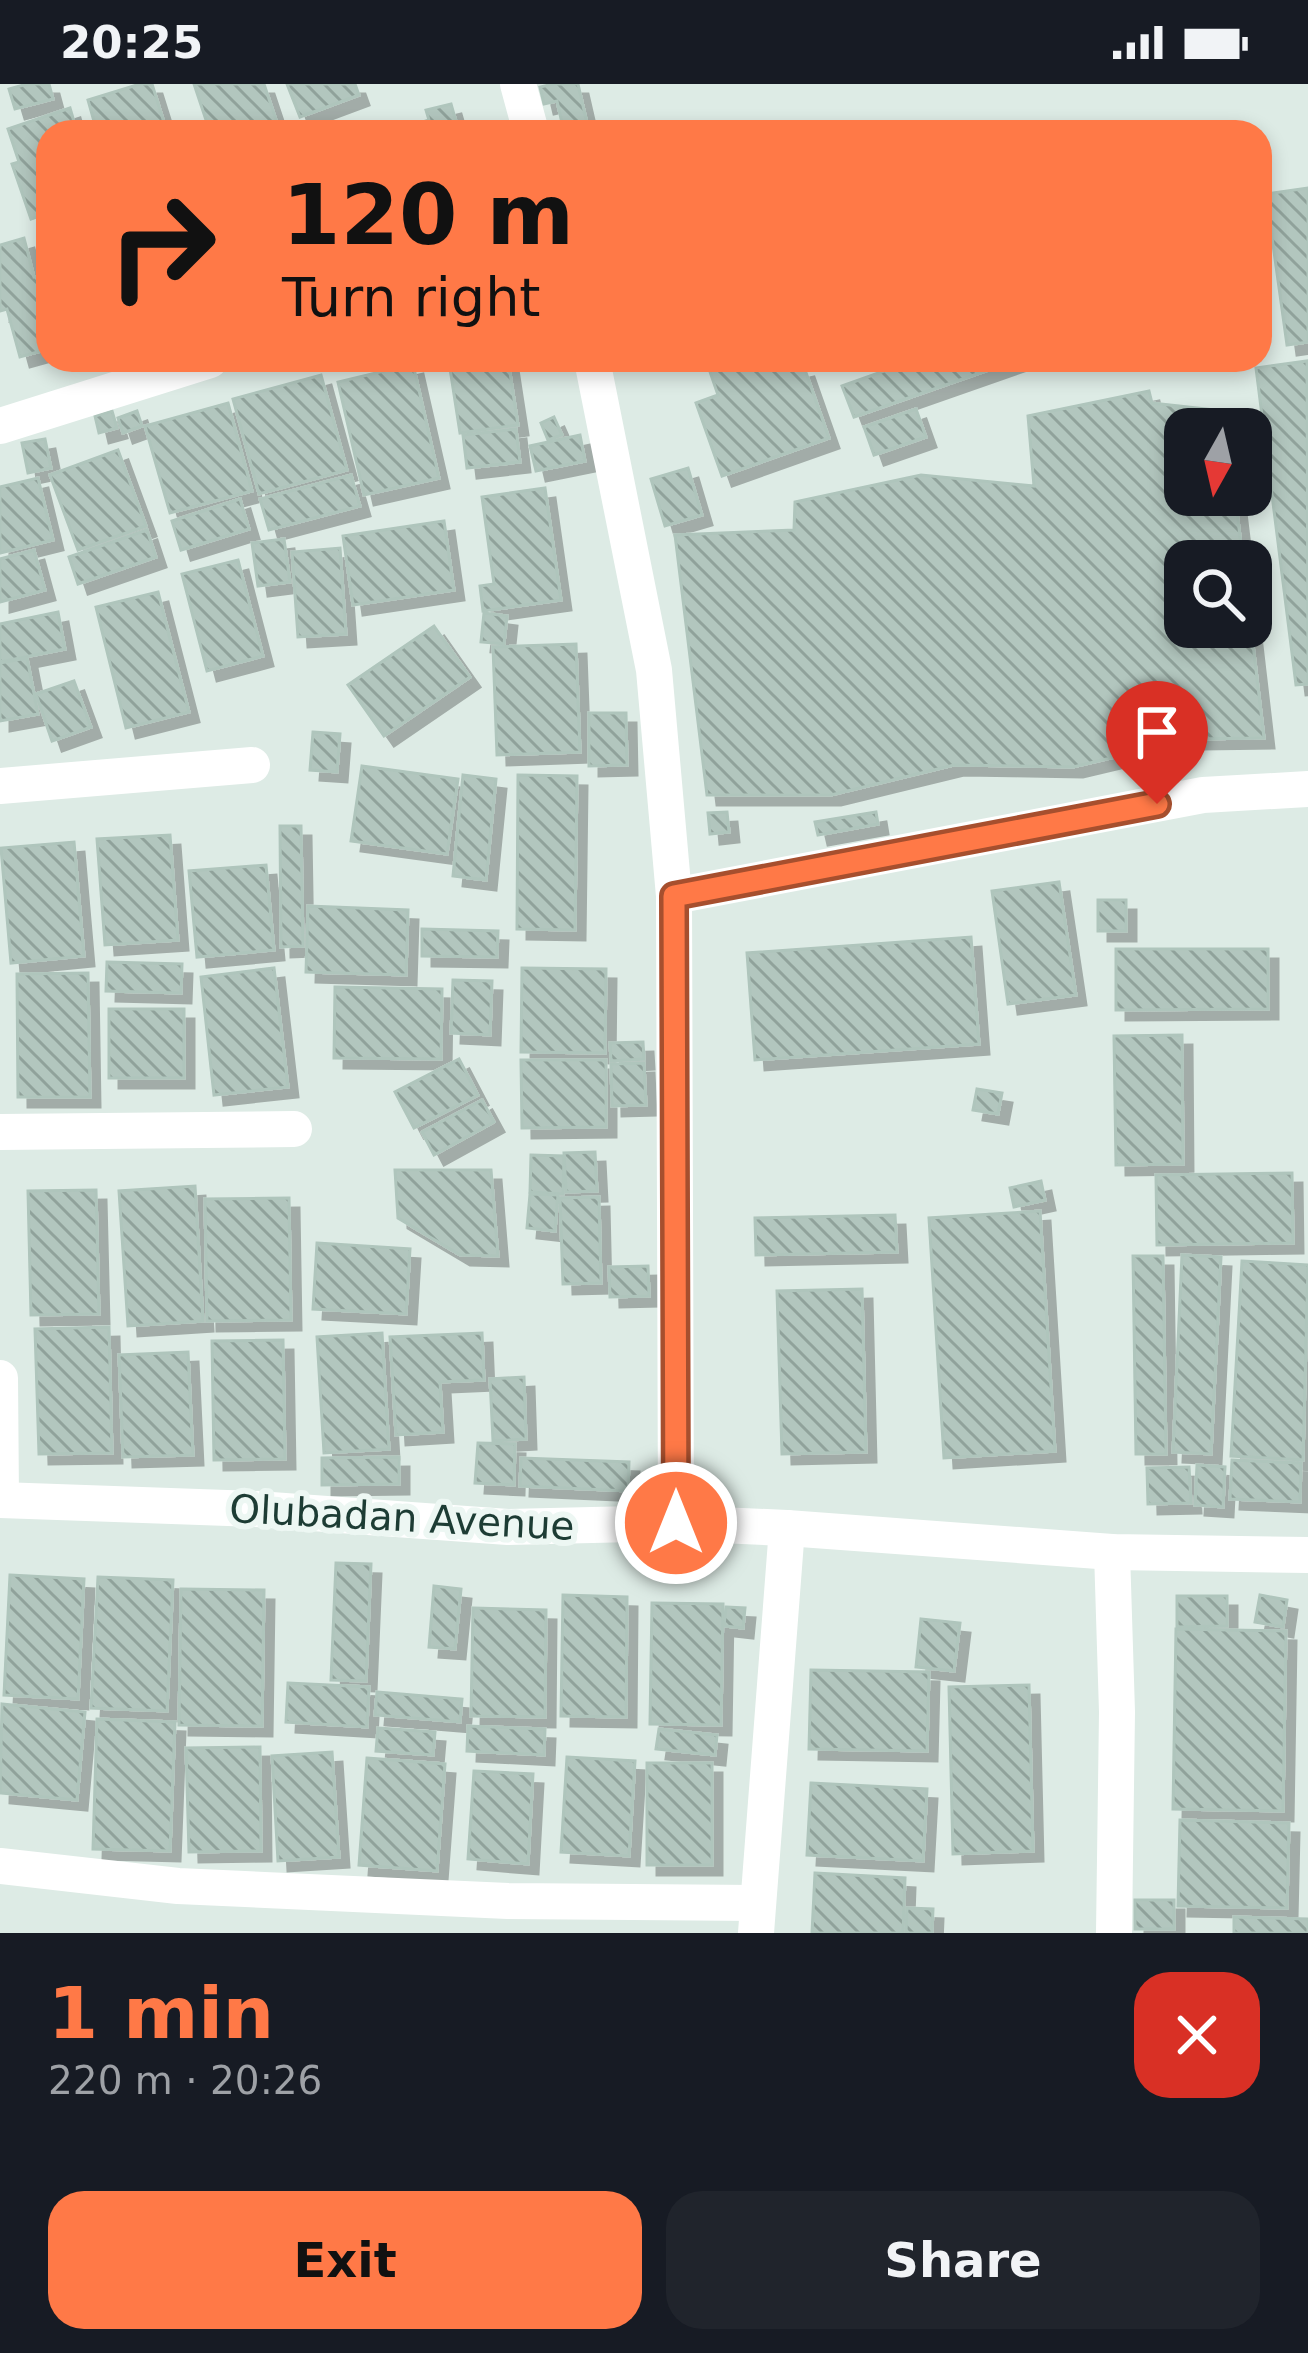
<!DOCTYPE html>
<html lang="en">
<head>
<meta charset="utf-8">
<style>
  :root { --surface:#171b24; --page:#20242c; --text:#f1f3f6; --muted:#9ea1a6; --accent:#ff7947 }
  body { margin:0; font-family:"DejaVu Sans",sans-serif; background:var(--page); color:var(--text); height:100vh; display:flex; flex-direction:column; font-size:45px; white-space:nowrap }
  * { box-sizing:border-box; margin:0 }
  p { font-size:39px; color:var(--muted) }
  .icon { flex:none; width:66px; height:66px; fill:none; stroke:currentColor; stroke-width:2; stroke-linecap:round; stroke-linejoin:round }
  .map { position:relative; height:1849px; overflow:hidden }
  .panel { display:flex; flex-direction:column; background:var(--surface); flex:1 }
  .panel>* { flex:none }
  .hud { position:absolute; left:36px; top:36px; width:1236px; height:252px; border-radius:36px; box-shadow:0 6px 18px #0003; background:#ff7947; color:#111; overflow:hidden }
  .needle { width:78px; rotate:188deg }
  .controls { position:absolute; left:1164px; top:324px; display:grid; gap:24px }
  .controls a { display:grid; place-items:center; width:108px; height:108px; border-radius:24px; background:var(--surface); box-shadow:0 6px 18px #0003; font-size:60px }
  .pin { position:absolute; display:grid; place-items:center; width:102px; height:102px; color:#fff; margin:-123px -51px; border-radius:50% 50% 50% 0; rotate:-45deg; box-shadow:0 0 12px #0007 }
  .pin .icon { rotate:45deg }
  .me { position:absolute; width:132px; margin:-66px; rotate:0deg; stroke-linejoin:round; filter:drop-shadow(0 0 9px #0008) }
  .turn { display:flex; align-items:center; gap:42px; height:252px; padding:0 48px; font-size:54px }
  .turn .icon { width:156px; height:156px; stroke-width:2.5 }
  .turn b { display:block; font-size:84px; line-height:102px }
  .round { display:grid; place-items:center; flex:none; width:126px; height:126px; border-radius:36px; background:var(--page) }
  .headline { display:flex; align-items:center; justify-content:space-between; height:204px; padding:0 48px }
  h1 { font-size:72px; font-weight:800; line-height:90px; color:var(--accent) }
  .action { display:flex; gap:24px; margin-top:auto; padding:24px 48px }
  .action a { flex:1; height:138px; border-radius:36px; background:var(--accent); color:#111; font-size:48px; font-weight:800; line-height:138px; text-align:center }
  .action a+a { background:var(--page); color:var(--text) }
  .status { display:flex; justify-content:space-between; align-items:center; height:84px; padding:0 60px; background:var(--surface); direction:ltr }
  .status svg { height:33px; fill:currentColor }
  .map>svg:first-child { display:block }
</style>
</head>
<body>
<div class="status"><b>20:25</b><svg viewBox="0 0 49 12"><path d="M0 12V9h3v3zM5 12V6h3v6zM10 12V3h3v9zM15 12V0h3v12zM26 1h20v11H26zM47 4h2v5h-2z"/></svg></div>
<div class="map">
<svg width="1308" height="1849" viewBox="0 0 1308 1849">
  <defs>
    <pattern id="building-back-hatch" width="6" height="6" patternUnits="userSpaceOnUse" patternTransform="scale(3)"><rect width="6" height="6" fill="#b2c6be"/><path d="M-1 5l2 2M0 0l6 6M5-1l2 2" fill="none" stroke="#90a29b"/></pattern>
    <filter id="shadow"><feDropShadow dx="10" dy="10" stdDeviation="0" flood-color="#0004"/></filter>
  </defs>
  <rect width="100%" height="100%" fill="#ddebe5"/>
  <g fill="url(#building-back-hatch)" stroke="#afc5bc" stroke-width="3" filter="url(#shadow)">
    <polygon points="27,0 49,0 53,15 15,25 9,5"/>
    <polygon points="140,0 152,0 167,48 97,48 88,16"/>
    <polygon points="194,0 264,0 280,48 210,48"/>
    <polygon points="287,0 355,0 359,11 300,33"/>
    <polygon points="553,0 578,0 589,48 564,48 557,17 544,20 540,3"/>
    <polygon points="451,20 459,48 392,48 429,36 426,26"/>
    <polygon points="70,24 77,48 48,48 48,129 31,135 12,80 19,78 8,45"/>
    <polygon points="1308,104 1308,258 1287,261 1266,110"/>
    <polygon points="24,154 34,193 43,191 48,207 48,265 20,273 7,225 0,227 0,161"/>
    <polygon points="464,276 508,276 518,341 460,349 449,278"/>
    <polygon points="706,276 791,276 795,285 804,283 829,354 722,392 696,319 718,311"/>
    <polygon points="915,276 1017,276 854,333 842,302"/>
    <polygon points="1307,277 1308,600 1296,601 1256,284"/>
    <polygon points="413,280 439,394 364,411 338,298"/>
    <polygon points="321,291 347,386 259,410 233,315"/>
    <polygon points="1149,307 1152,319 1225,327 1227,345 1185,345 1185,411 1235,411 1243,477 1185,477 1185,543 1251,543 1264,654 1191,655 1073,683 954,681 831,711 707,711 675,451 794,446 795,418 921,391 1034,402 1028,332"/>
    <polygon points="228,319 252,407 170,429 145,342"/>
    <polygon points="916,325 926,353 874,371 864,343"/>
    <polygon points="112,327 117,344 99,349 95,332"/>
    <polygon points="137,327 142,342 123,349 118,334"/>
    <polygon points="554,333 562,351 548,356 541,339"/>
    <polygon points="516,345 520,378 467,384 463,351"/>
    <polygon points="580,351 585,377 536,387 530,362"/>
    <polygon points="45,355 51,384 28,389 22,359"/>
    <polygon points="118,366 146,442 78,466 50,391"/>
    <polygon points="688,384 702,431 665,442 651,395"/>
    <polygon points="351,391 360,422 269,446 260,415"/>
    <polygon points="38,394 53,456 0,469 0,403"/>
    <polygon points="545,404 561,516 483,527 480,502 494,500 482,413"/>
    <polygon points="240,415 249,445 181,466 172,437"/>
    <polygon points="444,437 454,506 353,521 343,452"/>
    <polygon points="147,446 156,473 78,500 69,473"/>
    <polygon points="284,455 290,498 258,502 252,459"/>
    <polygon points="340,464 346,550 298,553 292,468"/>
    <polygon points="34,466 45,506 0,518 0,475"/>
    <polygon points="238,476 263,572 207,587 182,490"/>
    <polygon points="158,508 189,628 126,644 96,523"/>
    <polygon points="58,528 65,565 0,578 0,540"/>
    <polygon points="484,529 507,532 504,560 481,558"/>
    <polygon points="434,542 470,593 384,652 348,601"/>
    <polygon points="576,560 580,668 497,671 493,563"/>
    <polygon points="27,574 38,630 0,637 0,579"/>
    <polygon points="74,597 91,643 52,657 36,610"/>
    <polygon points="589,629 626,629 627,681 589,682"/>
    <polygon points="313,648 340,650 337,688 310,686"/>
    <polygon points="362,682 458,695 447,770 351,757"/>
    <polygon points="463,691 496,695 486,796 453,792"/>
    <polygon points="518,691 577,692 575,846 517,845"/>
    <polygon points="727,728 729,748 710,750 708,729"/>
    <polygon points="876,728 878,740 818,751 815,738"/>
    <polygon points="280,742 301,742 303,862 281,863"/>
    <polygon points="170,751 178,856 105,861 97,755"/>
    <polygon points="74,758 84,872 11,879 1,764"/>
    <polygon points="266,781 274,866 197,873 189,787"/>
    <polygon points="1059,798 1076,911 1008,920 992,807"/>
    <rect x="1098" y="816" width="28" height="31"/>
    <polygon points="308,822 408,826 406,891 306,888"/>
    <polygon points="422,845 498,847 497,873 422,872"/>
    <polygon points="971,853 979,960 755,976 747,869"/>
    <polygon points="1116,865 1268,865 1268,925 1116,926"/>
    <polygon points="107,878 182,880 181,909 106,907"/>
    <polygon points="274,884 288,1003 214,1011 201,893"/>
    <polygon points="522,884 606,885 605,969 521,968"/>
    <polygon points="88,889 90,1013 18,1013 17,890"/>
    <polygon points="453,896 492,897 490,951 451,949"/>
    <polygon points="335,903 442,905 441,975 334,974"/>
    <rect x="109" y="925" width="75" height="69"/>
    <polygon points="1182,951 1183,1080 1116,1081 1114,952"/>
    <polygon points="643,958 644,975 611,977 610,959"/>
    <polygon points="459,975 478,1011 414,1044 395,1008"/>
    <polygon points="521,976 606,976 606,1043 522,1044"/>
    <polygon points="644,979 646,1021 612,1022 611,980"/>
    <polygon points="977,1005 1002,1009 998,1030 973,1026"/>
    <polygon points="482,1016 494,1038 434,1071 422,1048"/>
    <polygon points="595,1068 597,1107 566,1108 564,1069"/>
    <polygon points="531,1071 564,1072 563,1110 530,1108"/>
    <polygon points="395,1086 491,1086 498,1172 460,1171 398,1134"/>
    <polygon points="1292,1089 1293,1159 1157,1161 1156,1091"/>
    <polygon points="1041,1097 1045,1116 1014,1123 1010,1104"/>
    <polygon points="195,1102 203,1237 128,1242 119,1107"/>
    <polygon points="96,1106 99,1230 31,1231 28,1107"/>
    <polygon points="530,1110 558,1111 555,1147 527,1144"/>
    <polygon points="599,1113 601,1199 563,1200 560,1114"/>
    <polygon points="289,1114 291,1236 207,1237 205,1115"/>
    <polygon points="1040,1127 1055,1367 944,1374 929,1134"/>
    <polygon points="895,1131 897,1168 756,1171 755,1134"/>
    <polygon points="317,1159 410,1165 406,1230 313,1225"/>
    <polygon points="1182,1171 1221,1173 1211,1370 1173,1368"/>
    <polygon points="1133,1172 1163,1172 1166,1370 1136,1370"/>
    <polygon points="1242,1177 1308,1181 1303,1376 1231,1372"/>
    <polygon points="648,1182 649,1212 610,1213 609,1183"/>
    <polygon points="862,1205 866,1368 782,1370 777,1207"/>
    <polygon points="109,1243 112,1369 39,1370 35,1245"/>
    <polygon points="382,1249 389,1365 324,1369 317,1253"/>
    <polygon points="482,1249 484,1296 440,1298 443,1348 396,1351 390,1253"/>
    <polygon points="283,1256 285,1375 214,1376 212,1257"/>
    <polygon points="188,1268 193,1371 123,1373 119,1271"/>
    <polygon points="524,1293 526,1355 493,1357 490,1295"/>
    <polygon points="478,1359 515,1360 514,1401 475,1399"/>
    <polygon points="399,1373 399,1400 322,1401 322,1374"/>
    <polygon points="521,1374 629,1378 628,1407 520,1402"/>
    <polygon points="1232,1376 1301,1379 1300,1418 1230,1415"/>
    <polygon points="1197,1381 1225,1383 1223,1423 1195,1421"/>
    <polygon points="1189,1383 1191,1419 1148,1420 1147,1384"/>
    <polygon points="336,1479 371,1480 366,1597 331,1596"/>
    <polygon points="10,1491 84,1495 78,1615 4,1611"/>
    <polygon points="98,1493 173,1496 167,1627 91,1624"/>
    <polygon points="434,1502 461,1505 455,1565 429,1563"/>
    <polygon points="181,1505 264,1506 262,1642 179,1641"/>
    <polygon points="563,1511 627,1513 626,1633 561,1632"/>
    <polygon points="1260,1511 1287,1516 1283,1543 1255,1538"/>
    <polygon points="1177,1512 1227,1512 1227,1542 1177,1543"/>
    <polygon points="652,1519 723,1520 721,1641 650,1640"/>
    <polygon points="726,1523 745,1524 743,1544 724,1542"/>
    <polygon points="473,1524 546,1526 545,1633 471,1632"/>
    <polygon points="921,1535 960,1539 954,1587 916,1583"/>
    <polygon points="1176,1545 1286,1547 1283,1727 1173,1725"/>
    <polygon points="811,1586 929,1588 927,1667 809,1665"/>
    <polygon points="288,1599 369,1603 367,1643 286,1638"/>
    <polygon points="1029,1601 1033,1767 953,1770 949,1603"/>
    <polygon points="377,1608 462,1615 460,1638 375,1631"/>
    <polygon points="2,1620 85,1628 77,1716 0,1709"/>
    <polygon points="97,1635 175,1638 170,1767 93,1765"/>
    <polygon points="468,1642 545,1645 544,1671 467,1667"/>
    <polygon points="378,1644 435,1648 433,1671 376,1667"/>
    <polygon points="659,1645 717,1651 715,1671 656,1665"/>
    <polygon points="260,1663 261,1767 189,1768 186,1664"/>
    <polygon points="332,1668 339,1773 278,1777 272,1672"/>
    <polygon points="567,1673 635,1677 629,1772 561,1768"/>
    <polygon points="367,1674 445,1680 437,1787 359,1781"/>
    <rect x="647" y="1679" width="65" height="102"/>
    <polygon points="474,1687 533,1690 528,1780 468,1775"/>
    <polygon points="811,1699 927,1705 923,1777 807,1771"/>
    <polygon points="1180,1736 1289,1739 1287,1824 1178,1822"/>
    <polygon points="815,1789 905,1794 903,1849 812,1849"/>
    <rect x="1135" y="1816" width="39" height="29"/>
    <polygon points="907,1824 933,1825 932,1849 906,1849"/>
    <polygon points="1234,1833 1308,1835 1308,1849 1234,1849"/>
  </g>
  <g fill="none" stroke-linecap="round" stroke-linejoin="round">
    <g stroke="#fff" stroke-width="36">
      <polyline points="518,0 531,48"/>
      <polyline points="592,276 654,586 674,812 676,1439"/>
      <polyline points="0,342 210,276"/>
      <polyline points="0,702 252,681"/>
      <polyline points="674,812 1203,711 1308,705"/>
      <polyline points="0,1048 294,1045"/>
      <polyline points="0,1294 1,1416"/>
      <polyline points="0,1416 257,1425 508,1443 676,1439 787,1444 1112,1468 1308,1471"/>
      <polyline points="1112,1468 1117,1628 1114,1849"/>
      <polyline points="0,1782 178,1802 508,1817 756,1819"/>
      <polyline points="756,1849 787,1444"/>
    </g>
  </g>
  <g fill="none" stroke-linecap="round" stroke-linejoin="round">
    <defs>
      <polyline id="route" points="676,1439 674,812 1157,720"/>
    </defs>
    <use href="#route" stroke="#a64f2e" stroke-width="30"/>
    <use href="#route" stroke="#ff7947" stroke-width="21"/>
  </g>
  <g text-anchor="middle" stroke-width="12" stroke-linejoin="round" paint-order="stroke">
    <g font-size="39" fill="#1d3c34" stroke="#edf7f3">
      <text transform="translate(402 1433) rotate(3)" y="14">Olubadan Avenue</text>
    </g>
  </g>
</svg>
<div class="controls">
<a><svg class="needle" viewBox="-14 -14 28 28"><path d="M0-13l5 13h-10z" fill="#e53935"/><path d="M0 13l5-13h-10z" fill="#9ea1a6"/></svg></a>
<a><svg class="icon" aria-label="search" viewBox="0 0 24 24"><circle cx="10" cy="10" r="6"/><path d="M15 15l6 6"/></svg></a>
</div>
<div class="pin" style="left:1157px;top:720px;background:#d93025"><svg class="icon" aria-label="arrive" viewBox="0 0 24 24"><path d="M6 21V4h12l-3 4 3 4H6"/></svg></div>
<svg class="me" style="left:676px;top:1439px" viewBox="-20 -20 40 40"><circle r="17" fill="#ff7947" stroke="#fff" stroke-width="3"/><path d="M0-11L8 9 0 5-8 9z" fill="#fff"/></svg>
<div class="hud">
<div class="turn"><svg class="icon" aria-label="right" viewBox="0 0 24 24"><path d="M7 20v-9h11M14 6l5 5-5 5"/></svg><div><b>120 m</b>Turn right</div></div>
</div>
</div>
<section class="panel">
<div class="headline"><div><h1>1 min</h1><p>220 m · 20:26</p></div><a class="round" style="background:#d93025;color:#fff"><svg class="icon" aria-label="close" viewBox="0 0 24 24"><path d="M6 6l12 12M18 6L6 18"/></svg></a></div>
<div class="action"><a>Exit</a><a>Share</a></div>
</section>
</body>
</html>
